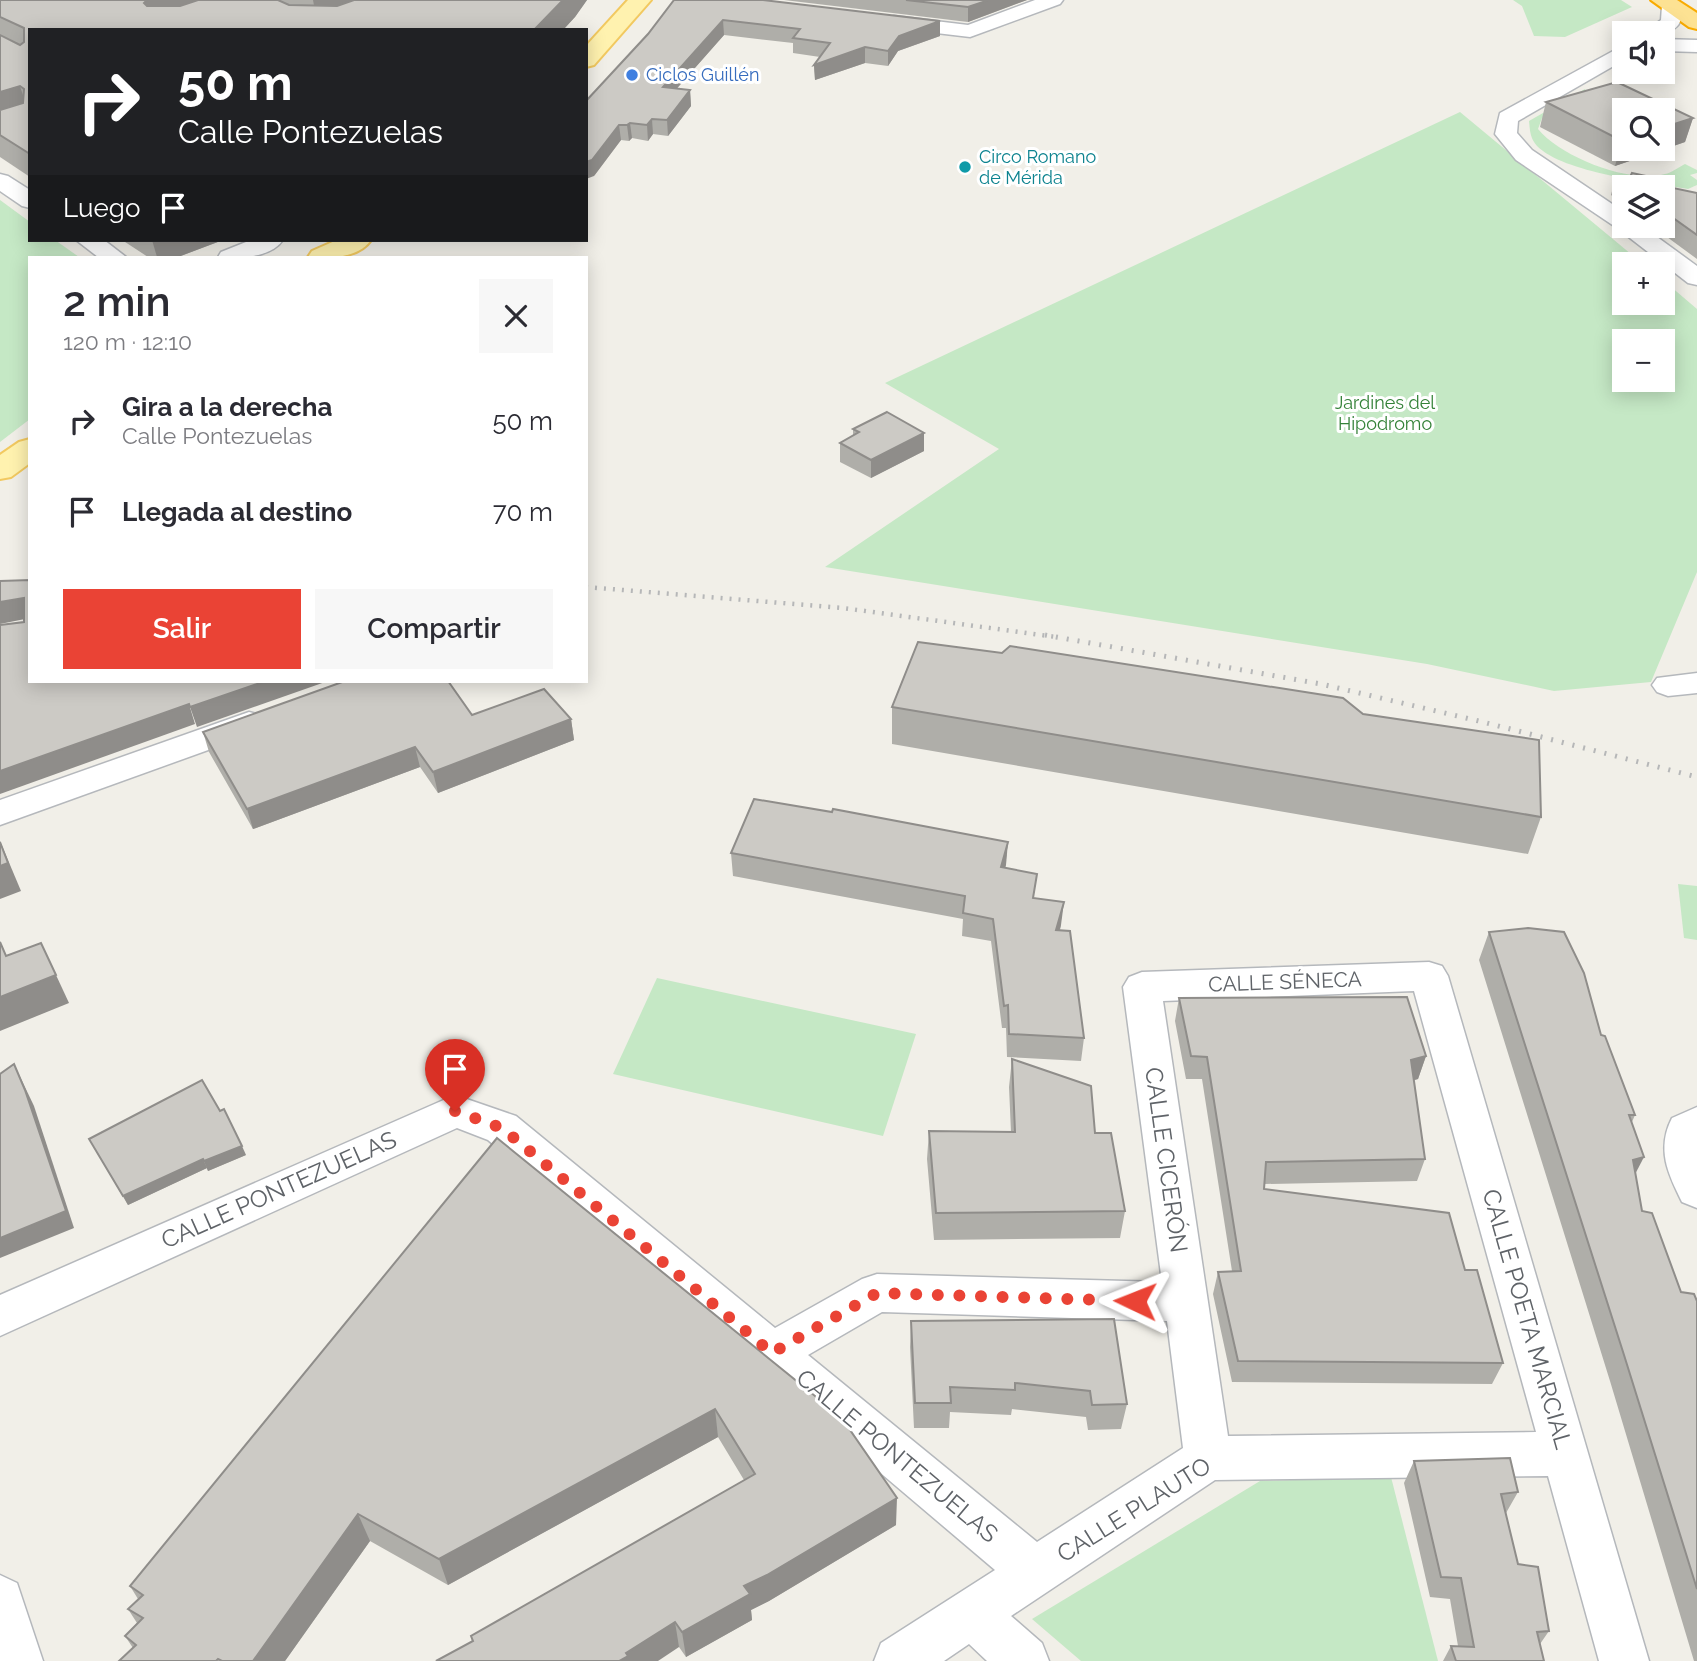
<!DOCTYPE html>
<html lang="es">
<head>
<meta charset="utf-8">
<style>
  :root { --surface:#fff; --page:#f7f7f7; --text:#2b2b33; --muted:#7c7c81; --accent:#ea4335 }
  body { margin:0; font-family:Raleway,sans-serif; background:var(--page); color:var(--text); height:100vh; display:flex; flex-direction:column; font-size:26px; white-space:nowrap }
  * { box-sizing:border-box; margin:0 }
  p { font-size:23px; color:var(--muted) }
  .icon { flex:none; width:38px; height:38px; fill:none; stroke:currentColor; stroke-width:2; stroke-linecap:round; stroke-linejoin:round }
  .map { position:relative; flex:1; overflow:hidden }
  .sheet { position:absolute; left:28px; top:256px; width:560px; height:427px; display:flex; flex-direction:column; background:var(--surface); border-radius:0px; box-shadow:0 4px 18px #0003 }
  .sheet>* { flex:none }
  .guide { position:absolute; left:28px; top:28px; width:560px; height:214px; border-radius:0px; box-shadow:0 4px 18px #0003; background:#202124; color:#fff; overflow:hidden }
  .tools { position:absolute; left:1612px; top:21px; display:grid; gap:14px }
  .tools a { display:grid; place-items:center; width:63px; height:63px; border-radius:0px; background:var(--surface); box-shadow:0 4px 18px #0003; font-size:35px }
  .pin { position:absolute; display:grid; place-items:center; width:60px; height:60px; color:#fff; margin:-72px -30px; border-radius:50% 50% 50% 0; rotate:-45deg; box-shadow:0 0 7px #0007 }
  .pin .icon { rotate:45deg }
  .me { position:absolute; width:77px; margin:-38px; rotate:272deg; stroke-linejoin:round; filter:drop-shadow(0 0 5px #0008) }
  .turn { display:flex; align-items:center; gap:24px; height:147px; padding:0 35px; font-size:32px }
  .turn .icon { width:91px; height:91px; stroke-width:2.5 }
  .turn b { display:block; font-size:49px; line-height:60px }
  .then { display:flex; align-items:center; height:66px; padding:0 35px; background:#0003; gap:14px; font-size:26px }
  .round { display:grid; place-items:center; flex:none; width:74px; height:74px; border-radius:0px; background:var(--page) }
  .summary { display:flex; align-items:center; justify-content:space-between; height:119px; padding:0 35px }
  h1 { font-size:42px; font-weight:600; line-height:52px }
  .cta { display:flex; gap:14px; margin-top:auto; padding:14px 35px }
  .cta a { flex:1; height:80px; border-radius:0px; background:var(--accent); color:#fff; font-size:28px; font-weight:600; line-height:80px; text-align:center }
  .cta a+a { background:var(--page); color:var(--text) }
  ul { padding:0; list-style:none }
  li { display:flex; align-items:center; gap:21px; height:91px; padding:0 35px }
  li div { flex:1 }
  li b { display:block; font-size:26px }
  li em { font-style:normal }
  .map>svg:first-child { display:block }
</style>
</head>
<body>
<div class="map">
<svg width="1697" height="1661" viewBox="0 0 1697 1661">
  <rect width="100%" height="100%" fill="#f1efe8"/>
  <g fill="#c5e8c5" fill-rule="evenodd">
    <polygon points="1513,0 1621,0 1632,7 1565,37 1534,36 1522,6"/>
    <path d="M1585,89L1587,93L1542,118L1538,129C1561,157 1629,184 1665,174C1671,173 1679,167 1685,164L1697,170V173L1690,175L1697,180V185L1688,189C1650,182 1564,173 1537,146C1530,138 1530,131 1529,121Z"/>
    <path d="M1460,112L1643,264H1624V303H1662L1663,280L1697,309V572L1651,682L1554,691L1427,664L825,567L999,449L885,383ZM1624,341H1662V380H1624Z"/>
    <polygon points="0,200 30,222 30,240 55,240 79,257 30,257 30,419 0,442"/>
    <polygon points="1678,884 1697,886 1697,940 1684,938"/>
    <polygon points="657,978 916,1034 883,1136 613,1074"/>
    <polygon points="1391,1477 1438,1661 1081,1661 1032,1619 1260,1481"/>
  </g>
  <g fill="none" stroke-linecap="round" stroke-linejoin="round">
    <defs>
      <g id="street">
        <polygon points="1035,0 1063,0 1060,4 970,37 894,28 887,26 884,22 887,18 894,16 968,25"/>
        <path d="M1672,0L1682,6C1681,26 1680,26 1662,36V33H1644L1661,20L1662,6Z"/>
        <polygon points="1662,39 1697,40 1697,52 1662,51"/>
        <polygon points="1624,45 1624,60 1518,121 1517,133 1532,150 1624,212 1624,226 1642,226 1697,266 1697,285 1688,283 1617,228 1516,160 1495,134 1500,113"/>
        <polygon points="0,174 8,176 30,190 30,208 22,206 0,191"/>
        <polygon points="76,240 104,240 126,257 98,257"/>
        <path d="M251,240H283C270,259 238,258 218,257L221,252Z"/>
        <polygon points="1697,673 1697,693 1668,696 1657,692 1652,685 1657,678"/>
        <polygon points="249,712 261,715 265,723 261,731 0,825 0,800"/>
        <path d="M1429,962L1442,966L1448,976L1649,1661H1599L1548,1476L1215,1480L1011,1616L1042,1643L1049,1661H987L969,1644L944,1661H874L881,1643L995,1570L488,1140L457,1128L0,1336V1295L455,1095L516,1116L775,1328L862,1279L877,1274L1162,1282L1123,987L1129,977L1142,972ZM1414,991L1536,1432L1228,1436L1163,1001ZM882,1312L1167,1321L1183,1448L1037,1542L808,1355Z"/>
        <path d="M1697,1107V1208L1682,1202C1668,1174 1656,1149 1672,1118Z"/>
        <polygon points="0,1575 17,1583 43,1661 0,1661"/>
      </g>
      <g id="primary">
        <polygon points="628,0 651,0 594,65 586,67 586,46"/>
        <path d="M337,240H371C358,259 328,258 308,257L312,251Z"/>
        <polygon points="30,439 30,463 11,477 0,479 0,455 19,442"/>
      </g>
      <polygon id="highway" points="1651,0 1677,0 1697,13 1697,29 1689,27"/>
    </defs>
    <use href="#street" stroke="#b5b8bc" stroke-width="3"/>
    <use href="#primary" stroke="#f2c960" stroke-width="4"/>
    <use href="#highway" stroke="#f9ab00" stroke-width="4"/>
    <use href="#street" fill="#fff" fill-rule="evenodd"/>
    <use href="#primary" fill="#fff2af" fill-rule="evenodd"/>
    <use href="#highway" fill="#fde293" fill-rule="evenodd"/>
    <polyline stroke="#b6b7b8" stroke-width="4.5" stroke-dasharray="2 7" stroke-linecap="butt" points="586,587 843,608 1056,637"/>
    <polyline stroke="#b6b7b8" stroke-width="5" stroke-dasharray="2 9" stroke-linecap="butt" points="1045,635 1321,684 1483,722 1697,777"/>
  </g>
  <g fill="#afaea9">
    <polygon points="0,0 587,0 575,17 563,30 30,30 30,177 0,157"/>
    <polygon points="674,0 940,21 940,36 898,51 888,66 865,63 815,80 814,65 820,57 793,53 793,43 724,35 677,88 690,90 691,106 668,136 653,134 648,141 632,138 629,141 621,140 594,176 648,34"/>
    <polygon points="784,0 1027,0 968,22"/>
    <polygon points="1546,102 1693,118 1685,142 1615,166 1540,127"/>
    <polygon points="1616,176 1697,193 1697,259 1652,226 1662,226 1662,187 1624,187 1624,205 1611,195"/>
    <polygon points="122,240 223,240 178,257 148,257"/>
    <polygon points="853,429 924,433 924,451 871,478 840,462 840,443 853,436"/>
    <polygon points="892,707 1363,714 1541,817 1528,854 892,744"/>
    <polygon points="472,715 571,719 574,740 438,793 420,767 253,829 209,752 203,732"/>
    <polygon points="1008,842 1005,868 1061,925 1060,930 1084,1038 1081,1061 1007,1057 1006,1028 1002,1028 991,941 962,936 963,919 733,876 731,853"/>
    <polygon points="1489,932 1601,1035 1635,1115 1632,1122 1635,1174 1642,1211 1681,1292 1697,1301 1697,1661 1694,1661 1610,1381 1479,960"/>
    <polygon points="1179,998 1426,1056 1418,1079 1414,1080 1425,1159 1417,1181 1265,1184 1264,1189 1465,1270 1503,1363 1492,1384 1232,1382 1213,1294 1218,1272 1232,1271 1202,1079 1186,1079 1175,1021"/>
    <polygon points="1012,1059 1095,1133 1125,1211 1120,1238 934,1240 927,1159 929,1131 1011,1132 1009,1087"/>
    <polygon points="497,1138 896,1525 769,1601 751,1610 752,1620 686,1657 679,1647 472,1641 471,1636 744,1480 718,1437 448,1585 370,1541 285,1661 119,1661 133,1648 125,1636 137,1623 128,1609 138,1599 130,1586"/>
    <polygon points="89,1139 246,1155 208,1171 207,1168 128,1205"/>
    <polygon points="911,1321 1127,1404 1121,1429 1088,1430 1086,1417 1012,1409 1011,1415 950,1412 949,1428 914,1428 910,1347"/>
    <polygon points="1414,1461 1518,1492 1506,1513 1518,1564 1549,1631 1540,1644 1544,1661 1443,1661 1451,1646 1458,1646 1450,1599 1430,1597 1404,1483"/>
  </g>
  <g fill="#8f8d8a">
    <polygon points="147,0 232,0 156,23 144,3"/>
    <polygon points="313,0 385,0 317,22"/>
    <polygon points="563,0 587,0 575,17 563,30 534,30"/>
    <polygon points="989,0 1027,0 968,22 968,7"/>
    <polygon points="723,20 724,35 665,102 663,87"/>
    <polygon points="940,21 940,36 898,51 888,66 888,51 899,36"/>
    <polygon points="865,47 865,63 815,80 814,65"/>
    <polygon points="20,86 29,114 0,123 0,92"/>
    <polygon points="690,90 691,106 668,136 667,120"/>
    <polygon points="1693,118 1685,142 1615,166 1622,141 1624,141 1624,149 1662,149 1662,128"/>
    <polygon points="652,119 653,134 648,141 647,125"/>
    <polygon points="630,123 632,138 629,141 627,125"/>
    <polygon points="619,125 621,140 594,176 586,179 586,162"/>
    <polygon points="152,240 223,240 178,257 157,257"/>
    <polygon points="924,433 924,451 871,478 871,460"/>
    <polygon points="24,598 30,618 0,624 0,602"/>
    <polygon points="266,681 328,681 197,727 190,707"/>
    <polygon points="189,704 195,724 0,794 0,771"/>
    <polygon points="571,719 574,740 438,793 433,772"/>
    <polygon points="415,747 420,767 253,829 247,809"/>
    <polygon points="0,841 21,891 0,899"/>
    <polygon points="1008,842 1006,865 999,890 1001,867"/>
    <polygon points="1064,902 1061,925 1053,953 1056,930"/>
    <polygon points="56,975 69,1003 0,1031 0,997"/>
    <polygon points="1426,1056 1418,1079 1404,1083 1411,1060"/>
    <polygon points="14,1064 34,1106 74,1228 0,1258 0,1238"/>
    <polygon points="242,1146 246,1155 208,1171 204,1161"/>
    <polygon points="1644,1157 1630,1184 1633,1160"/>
    <polygon points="203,1159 207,1168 128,1205 123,1196"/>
    <polygon points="715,1409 718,1437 448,1585 439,1559"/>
    <polygon points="897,1498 896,1525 769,1601 751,1610 752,1620 686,1657 682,1632 744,1586"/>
    <polygon points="358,1514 370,1541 285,1661 253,1661"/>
    <polygon points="675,1622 679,1647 658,1661 619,1661 626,1653"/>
  </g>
  <g fill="#cccac5" stroke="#8f8d8a" stroke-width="2">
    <polygon points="0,0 147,0 144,3 147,6 180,6 198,0 278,0 289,5 337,6 354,0 563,0 534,30 30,30 30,154 0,135 0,110 23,103 24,89 20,86 0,92 0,35 20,45 24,42 24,28 0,17"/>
    <polygon points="674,0 763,0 940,21 899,36 888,51 865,47 814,65 830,43 793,38 800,29 723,20 663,87 690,90 667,120 652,119 647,125 630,123 627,125 619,125 592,160 586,162 586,101 648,34"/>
    <polygon points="906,0 989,0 968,7"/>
    <polygon points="1617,82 1693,118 1662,128 1662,110 1624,110 1624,141 1622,141 1546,102"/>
    <polygon points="1632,173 1665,180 1668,187 1697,193 1697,235 1662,210 1662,187 1632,187 1616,176 1629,179"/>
    <polygon points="887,412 924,433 871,460 840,443 859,432 853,429"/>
    <polygon points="30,580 30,681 266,681 190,707 189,704 0,771 0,625 24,622 24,598 0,602 0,581"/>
    <polygon points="918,642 1002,653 1010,646 1343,698 1363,714 1539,740 1541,817 892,707"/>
    <polygon points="345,681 448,681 472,715 544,689 571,719 433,772 415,747 247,809 203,732"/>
    <polygon points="754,799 832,812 833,809 1008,842 1001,867 1037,874 1033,898 1064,902 1056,930 1070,931 1084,1038 1009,1034 1008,1005 1004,1006 993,919 963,913 965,896 731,853"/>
    <polygon points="0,842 8,863 0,866"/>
    <polygon points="1528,928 1564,932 1584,973 1601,1035 1605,1036 1635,1115 1629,1115 1644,1157 1633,1160 1642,1211 1652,1213 1681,1292 1694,1294 1697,1301 1697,1589 1624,1355 1489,932"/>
    <polygon points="0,942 6,956 41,943 56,975 0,997"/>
    <polygon points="1407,997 1426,1056 1411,1060 1425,1159 1266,1162 1264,1189 1449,1213 1465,1270 1477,1270 1503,1363 1238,1361 1218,1272 1241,1271 1207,1057 1191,1056 1179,998"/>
    <polygon points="1012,1059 1091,1086 1095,1133 1111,1133 1125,1211 936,1213 929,1131 1015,1132"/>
    <polygon points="14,1064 25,1090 66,1211 0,1238 0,1074"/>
    <polygon points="202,1080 220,1111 224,1109 242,1146 204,1161 203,1159 123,1196 89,1139"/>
    <polygon points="497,1138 841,1417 897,1498 767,1575 744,1586 750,1594 682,1632 675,1622 626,1653 628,1656 619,1661 436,1661 473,1641 471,1636 755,1474 715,1409 439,1559 358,1514 253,1661 222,1661 218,1659 216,1661 119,1661 136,1645 125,1636 143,1618 128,1609 143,1595 130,1586"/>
    <polygon points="1114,1319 1127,1404 1092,1405 1090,1391 1015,1383 1015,1390 950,1387 951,1403 915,1403 911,1321"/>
    <polygon points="1510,1458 1518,1492 1501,1494 1518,1564 1538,1567 1549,1631 1537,1632 1544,1661 1456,1661 1451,1646 1474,1647 1461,1578 1441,1577 1414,1461"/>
  </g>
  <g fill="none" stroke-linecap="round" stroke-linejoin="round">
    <polyline stroke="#ea4335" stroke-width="12" stroke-dasharray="0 21.6" points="455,1111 502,1128 772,1353 877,1293 1135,1301"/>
  </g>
  <circle fill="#3f7fe0" stroke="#fff" stroke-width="2.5" cx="632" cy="75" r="7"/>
  <circle fill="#0f9aa8" stroke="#fff" stroke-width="2.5" cx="965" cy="167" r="7"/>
  <g text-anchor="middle" stroke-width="6" stroke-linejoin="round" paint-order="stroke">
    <g font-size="18" fill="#366cbe" stroke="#fff" text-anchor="start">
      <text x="646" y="81">Ciclos Guillén</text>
    </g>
    <g font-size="18" fill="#0d838f" stroke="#fff" text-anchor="start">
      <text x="979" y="163">Circo Romano<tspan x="979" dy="21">de Mérida</tspan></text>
    </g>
    <g font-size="18" fill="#348238" stroke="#fff">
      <text x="1385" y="409">Jardines del<tspan x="1385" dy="21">Hipodromo</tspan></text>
    </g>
    <g font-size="21" fill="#5f6368" stroke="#fff">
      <text transform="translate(1285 982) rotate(-2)" y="7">CALLE SÉNECA</text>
    </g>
    <g font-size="24" fill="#5f6368" stroke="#fff">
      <text transform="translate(1166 1160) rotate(82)" y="8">CALLE CICERÓN</text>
      <text transform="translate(279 1190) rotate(-24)" y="8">CALLE PONTEZUELAS</text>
      <text transform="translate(1527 1319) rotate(74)" y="8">CALLE POETA MARCIAL</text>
      <text transform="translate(897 1456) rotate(40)" y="8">CALLE PONTEZUELAS</text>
      <text transform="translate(1134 1510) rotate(-32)" y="8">CALLE PLAUTO</text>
    </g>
  </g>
</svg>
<div class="tools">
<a><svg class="icon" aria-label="sound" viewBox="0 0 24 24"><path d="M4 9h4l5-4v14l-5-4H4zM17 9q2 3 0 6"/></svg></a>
<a><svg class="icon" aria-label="search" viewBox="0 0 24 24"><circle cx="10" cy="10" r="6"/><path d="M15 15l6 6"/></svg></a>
<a><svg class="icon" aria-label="layers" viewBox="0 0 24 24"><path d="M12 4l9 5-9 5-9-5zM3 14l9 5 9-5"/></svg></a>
<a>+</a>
<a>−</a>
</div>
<div class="pin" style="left:455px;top:1111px;background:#d93025"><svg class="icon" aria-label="arrive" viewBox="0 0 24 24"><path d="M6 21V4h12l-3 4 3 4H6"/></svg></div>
<svg class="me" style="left:1135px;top:1301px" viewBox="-20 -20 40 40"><path d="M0-17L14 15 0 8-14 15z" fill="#ea4335" stroke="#fff" stroke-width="4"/></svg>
<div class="guide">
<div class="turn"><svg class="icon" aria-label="right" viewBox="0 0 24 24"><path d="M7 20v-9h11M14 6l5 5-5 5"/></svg><div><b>50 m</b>Calle Pontezuelas</div></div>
<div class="then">Luego<svg class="icon" aria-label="arrive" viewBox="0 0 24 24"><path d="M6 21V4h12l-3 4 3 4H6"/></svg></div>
</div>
<section class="sheet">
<div class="summary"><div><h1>2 min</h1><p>120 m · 12:10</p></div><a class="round"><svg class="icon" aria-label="close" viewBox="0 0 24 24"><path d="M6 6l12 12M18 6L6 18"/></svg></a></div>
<ul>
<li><svg class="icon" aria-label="right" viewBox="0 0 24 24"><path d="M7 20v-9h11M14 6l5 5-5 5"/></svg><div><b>Gira a la derecha</b><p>Calle Pontezuelas</p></div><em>50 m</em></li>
<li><svg class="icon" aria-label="arrive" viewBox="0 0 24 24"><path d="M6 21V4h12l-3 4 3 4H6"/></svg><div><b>Llegada al destino</b></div><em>70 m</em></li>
</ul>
<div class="cta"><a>Salir</a><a>Compartir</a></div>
</section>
</div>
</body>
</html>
